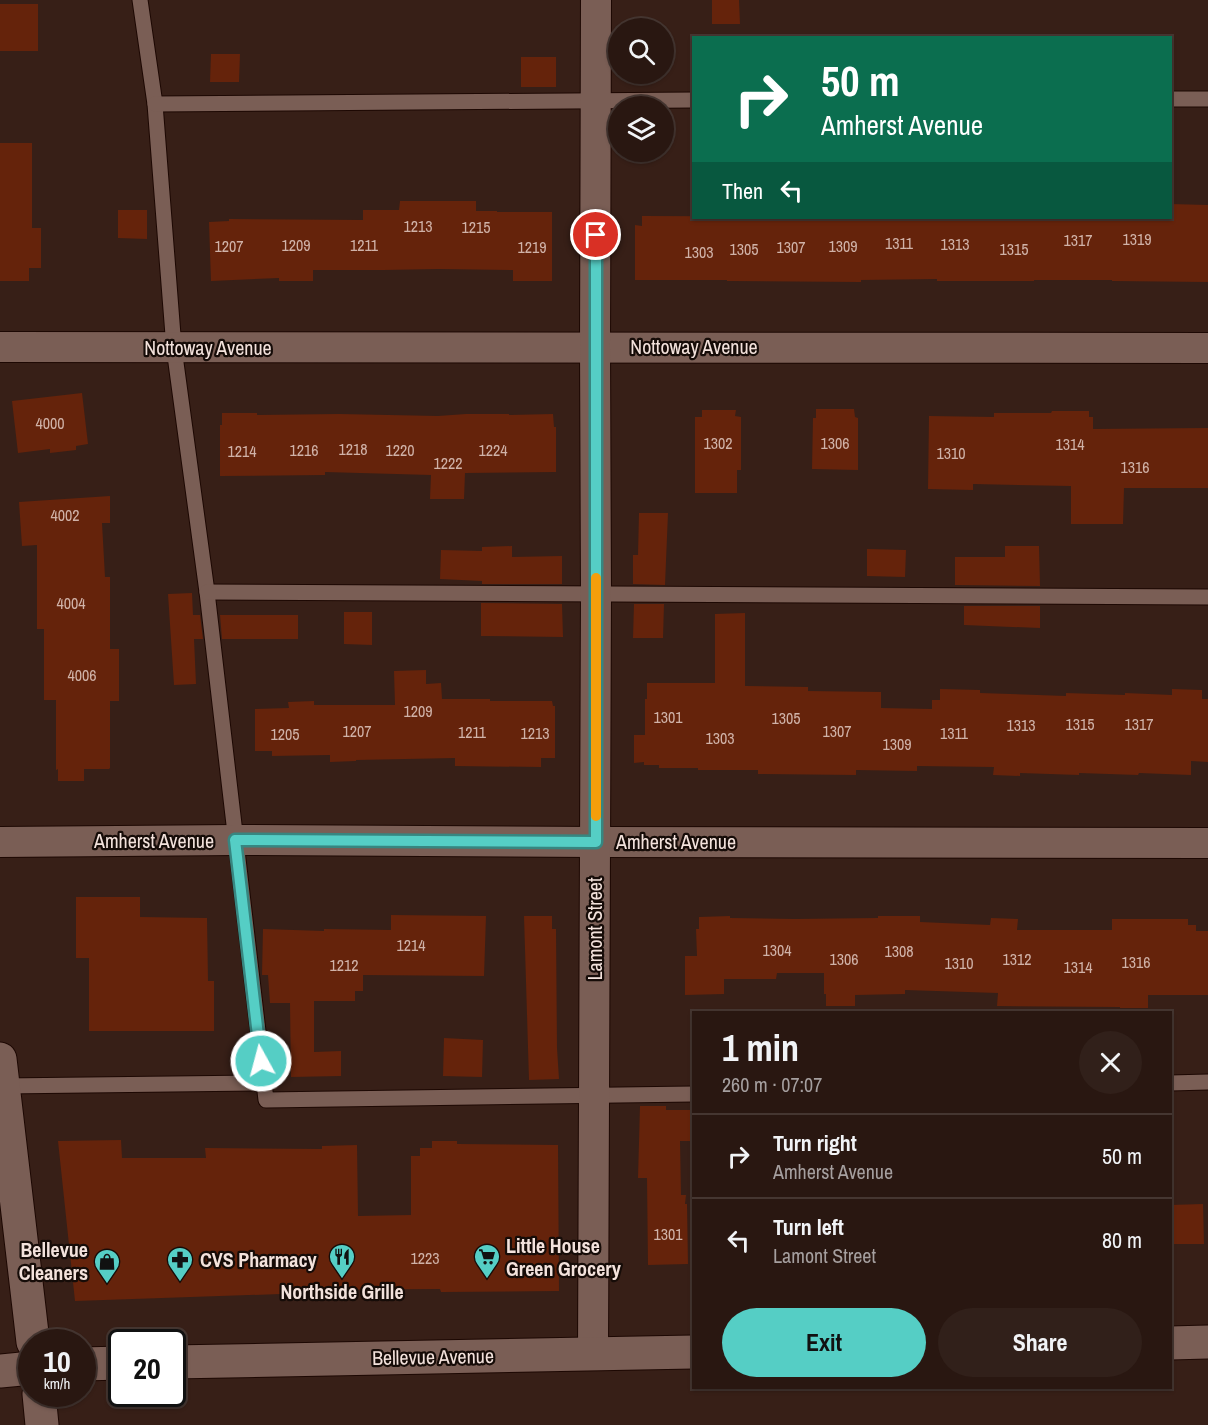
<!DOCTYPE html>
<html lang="en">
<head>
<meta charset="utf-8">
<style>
  :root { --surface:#291711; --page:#31201a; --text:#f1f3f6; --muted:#a59f9f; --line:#453631; --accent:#55cec5 }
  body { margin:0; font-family:"Archivo Narrow",sans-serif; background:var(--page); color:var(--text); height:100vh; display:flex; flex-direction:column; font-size:22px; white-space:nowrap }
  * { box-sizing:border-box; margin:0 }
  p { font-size:20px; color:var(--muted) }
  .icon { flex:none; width:33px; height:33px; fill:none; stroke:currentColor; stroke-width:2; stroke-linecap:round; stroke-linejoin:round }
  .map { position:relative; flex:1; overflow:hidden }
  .details { position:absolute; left:692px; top:1011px; width:480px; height:378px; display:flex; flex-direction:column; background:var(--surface); border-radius:0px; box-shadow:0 2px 4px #0004,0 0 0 2px var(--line) }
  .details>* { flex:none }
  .banner { position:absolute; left:692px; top:36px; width:480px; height:183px; border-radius:0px; box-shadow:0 2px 4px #0004,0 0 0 2px var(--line); background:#0b6e4f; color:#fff; overflow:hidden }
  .controls { position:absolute; left:608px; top:18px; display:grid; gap:12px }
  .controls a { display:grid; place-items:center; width:66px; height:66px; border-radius:50%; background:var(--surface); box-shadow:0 2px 4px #0004,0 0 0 2px var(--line); font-size:30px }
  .speed { position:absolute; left:18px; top:1329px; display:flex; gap:12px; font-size:30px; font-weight:700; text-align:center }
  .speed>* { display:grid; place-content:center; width:78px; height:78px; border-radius:50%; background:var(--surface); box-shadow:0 2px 4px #0004,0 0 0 2px var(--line); line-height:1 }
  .speed small { font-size:15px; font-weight:400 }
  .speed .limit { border:3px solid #111; border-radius:9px; background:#fff; color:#111 }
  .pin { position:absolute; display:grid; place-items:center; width:51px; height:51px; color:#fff; margin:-26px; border:3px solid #fff; border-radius:50%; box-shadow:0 2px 6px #0007 }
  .me { position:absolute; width:66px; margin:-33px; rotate:353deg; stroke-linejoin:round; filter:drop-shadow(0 0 4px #0008) }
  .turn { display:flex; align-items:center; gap:21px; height:126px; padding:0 30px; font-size:27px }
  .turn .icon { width:78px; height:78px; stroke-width:2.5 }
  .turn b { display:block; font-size:42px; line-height:51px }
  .then { display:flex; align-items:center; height:57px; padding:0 30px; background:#0003; gap:12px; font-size:22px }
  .round { display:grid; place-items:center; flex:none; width:63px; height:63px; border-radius:32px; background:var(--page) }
  .summary { display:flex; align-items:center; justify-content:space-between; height:102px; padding:0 30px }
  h1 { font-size:36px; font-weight:700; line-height:45px }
  .cta { display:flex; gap:12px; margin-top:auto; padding:12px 30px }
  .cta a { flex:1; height:69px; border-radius:36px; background:var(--accent); color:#111; font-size:24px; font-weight:700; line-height:69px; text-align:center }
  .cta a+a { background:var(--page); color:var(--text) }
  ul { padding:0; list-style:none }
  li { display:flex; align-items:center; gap:18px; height:84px; padding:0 30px; border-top:2px solid var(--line) }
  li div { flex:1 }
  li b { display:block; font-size:22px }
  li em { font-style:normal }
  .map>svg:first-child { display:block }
</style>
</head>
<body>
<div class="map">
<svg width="1208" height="1425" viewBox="0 0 1208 1425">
  <rect width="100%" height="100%" fill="#371f17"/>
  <g fill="#65230b">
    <polygon points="712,0 739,0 740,24 712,24"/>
    <rect x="0" y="4" width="38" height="47"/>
    <polygon points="211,54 240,54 239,82 210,82"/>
    <rect x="521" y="57" width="35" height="30"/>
    <polygon points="0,143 32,143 32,228 41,228 41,268 29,268 29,281 0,281"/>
    <polygon points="400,201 476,201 476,211 497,211 497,212 552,212 552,281 513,281 513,270 439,269 383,270 313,270 313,281 279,281 279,278 211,281 209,222 229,221 229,219 363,220 363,210 399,210"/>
    <polygon points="1170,204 1208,205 1208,282 1112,281 1112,280 1034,280 1034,281 937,281 937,279 861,280 861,282 727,281 727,280 635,280 635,225 642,226 642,216 1170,218"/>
    <polygon points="118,210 147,210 147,239 118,238"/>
    <polygon points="82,393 88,444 76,446 76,450 50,453 50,449 18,453 12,401"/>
    <polygon points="816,409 854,409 855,417 858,418 858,470 812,469 813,418 816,418"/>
    <polygon points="702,410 736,410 735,416 741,417 741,470 737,470 737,493 695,493 695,417 702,417"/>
    <polygon points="1052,411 1089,411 1089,417 1093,417 1093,429 1208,428 1208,488 1124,488 1123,524 1071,524 1071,486 973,484 973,490 928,489 929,416 994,417 994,413 1051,413"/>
    <polygon points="222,413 257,413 257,415 339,414 438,416 466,414 509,414 509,415 553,414 554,427 556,427 556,472 465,473 464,499 430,499 431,475 325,472 325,475 220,476 220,425 222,425"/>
    <polygon points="110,496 110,523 102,523 105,577 110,577 110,649 119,649 119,701 110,701 110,768 109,769 84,769 84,781 58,781 58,769 56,770 56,700 44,700 44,629 37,629 37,545 22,546 19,502"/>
    <polygon points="639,513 668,513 665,585 633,584 633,555 638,555"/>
    <polygon points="512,546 512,557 562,556 562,584 482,584 482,581 440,579 441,550 482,551 482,547"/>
    <polygon points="1005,546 1039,546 1040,586 955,585 955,557 1005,557"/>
    <polygon points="867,549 906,550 905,577 867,576"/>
    <polygon points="192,593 193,615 200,615 203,639 194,639 196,684 174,685 168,594"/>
    <polygon points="481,603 562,604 563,637 481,636"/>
    <polygon points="634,604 664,604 663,638 633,638"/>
    <polygon points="964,606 1040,606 1040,628 964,625"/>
    <polygon points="344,612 372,612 372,645 344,644"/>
    <polygon points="745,613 745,686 808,687 808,691 881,692 881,708 932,709 932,700 940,700 940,689 980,690 980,693 1066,696 1066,693 1125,695 1125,693 1172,695 1172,689 1202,690 1202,699 1208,699 1208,762 1191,761 1191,775 1139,773 1138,775 1079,773 1079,775 1020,773 1020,776 993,775 994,767 917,766 917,771 856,770 856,775 758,774 758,770 698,770 698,768 659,768 659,765 644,765 644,762 634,763 634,735 645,735 645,699 647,699 647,683 715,683 715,614"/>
    <polygon points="220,615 298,615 298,639 222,639"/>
    <polygon points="426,670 426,684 441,683 442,699 490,699 490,701 552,701 553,706 555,706 555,758 541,758 541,767 455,766 455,758 356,760 356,761 330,762 330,755 272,756 272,751 255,751 255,709 289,708 288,702 314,701 314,705 395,705 394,671"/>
    <polygon points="76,897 140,897 140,917 207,918 208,981 214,981 214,1031 89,1031 89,958 76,958"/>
    <polygon points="391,915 486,916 484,976 363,975 363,991 355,991 355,1001 314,1001 314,1052 341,1051 341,1076 291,1077 290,1003 270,1003 268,975 262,975 263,929 324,931 324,929 391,930"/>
    <polygon points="524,916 552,916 552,929 556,929 557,1048 559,1079 529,1080"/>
    <polygon points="730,916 730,918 795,919 878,918 878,916 920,916 920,922 990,925 991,918 1018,919 1017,930 1112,930 1112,919 1188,919 1188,925 1196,925 1196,931 1208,931 1208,995 1148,995 1148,1008 1120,1008 1120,1007 997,1006 998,993 905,990 905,994 855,995 855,1006 826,1006 826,994 824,994 824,973 777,973 776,979 724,979 724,994 685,995 685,956 697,956 696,929 699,929 699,917"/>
    <polygon points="444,1038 483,1040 482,1077 443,1076"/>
    <polygon points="640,1106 666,1106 666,1110 693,1110 693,1141 680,1141 681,1195 686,1195 685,1204 687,1204 688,1264 648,1265 647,1178 638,1178"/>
    <polygon points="121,1140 122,1158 206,1158 205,1148 322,1149 322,1146 357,1145 358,1216 411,1215 411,1156 420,1156 420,1148 432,1148 432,1141 457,1141 457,1144 558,1145 559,1291 441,1292 440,1289 281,1290 281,1294 75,1301 58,1141"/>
    <polygon points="1203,1204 1204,1244 1170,1244 1170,1205"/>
  </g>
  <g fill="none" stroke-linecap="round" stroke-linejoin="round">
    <defs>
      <g id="lane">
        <polyline points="140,0 155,104 174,348 207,592 266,1100 693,1094"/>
        <polyline points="1170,99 1208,99"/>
        <polyline points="155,104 693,100"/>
        <polyline points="207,592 1208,597"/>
        <polyline points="1170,1083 1208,1082"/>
        <polyline points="3,1086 264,1083"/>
      </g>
      <g id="street">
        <polyline points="0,347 1208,348"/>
        <polyline points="0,842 235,840 596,842 1208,843"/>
        <polyline points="593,1354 596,594 595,347 596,0"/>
      </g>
      <g id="secondary">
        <polyline points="0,1059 33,1342"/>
        <polyline points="1170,1343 1208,1342"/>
        <polyline points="172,1362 693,1352"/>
        <polyline points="82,1364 122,1363"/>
        <polyline points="0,1371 32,1368"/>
        <polyline points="39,1394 42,1425"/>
      </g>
    </defs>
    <use href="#lane" stroke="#1d0803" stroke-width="17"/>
    <use href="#street" stroke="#1d0803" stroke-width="32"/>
    <use href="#secondary" stroke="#1d0803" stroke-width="35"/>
    <use href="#lane" stroke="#7a5e55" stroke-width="15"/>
    <use href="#street" stroke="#7a5e55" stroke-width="30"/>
    <use href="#secondary" stroke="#7a5e55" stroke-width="33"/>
  </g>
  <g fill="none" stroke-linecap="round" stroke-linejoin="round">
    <defs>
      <polyline id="route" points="261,1061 235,840 596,842 596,235"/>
    </defs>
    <use href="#route" stroke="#378680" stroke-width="15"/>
    <use href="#route" stroke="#55cec5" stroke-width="10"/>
    <polyline stroke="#f59e0b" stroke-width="10" points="596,816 596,578"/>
  </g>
  <defs>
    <symbol id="restaurant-pin" viewBox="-11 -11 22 30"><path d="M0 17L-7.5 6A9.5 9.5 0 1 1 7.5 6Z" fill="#55cec5" stroke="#160c08"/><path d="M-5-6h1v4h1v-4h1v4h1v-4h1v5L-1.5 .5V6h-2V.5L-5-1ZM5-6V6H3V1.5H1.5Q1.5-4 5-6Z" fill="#111"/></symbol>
    <symbol id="supermarket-pin" viewBox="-11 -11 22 30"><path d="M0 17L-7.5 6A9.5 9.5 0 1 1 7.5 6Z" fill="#55cec5" stroke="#160c08"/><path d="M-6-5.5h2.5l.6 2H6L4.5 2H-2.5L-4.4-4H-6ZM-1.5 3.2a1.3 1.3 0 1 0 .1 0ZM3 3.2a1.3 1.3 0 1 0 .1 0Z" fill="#111"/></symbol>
    <symbol id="pharmacy-pin" viewBox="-11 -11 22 30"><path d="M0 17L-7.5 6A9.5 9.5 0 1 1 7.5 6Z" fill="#55cec5" stroke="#160c08"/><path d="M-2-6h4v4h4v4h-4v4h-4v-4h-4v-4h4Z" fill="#111"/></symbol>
    <symbol id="shop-pin" viewBox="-11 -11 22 30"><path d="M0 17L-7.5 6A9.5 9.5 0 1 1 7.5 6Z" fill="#55cec5" stroke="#160c08"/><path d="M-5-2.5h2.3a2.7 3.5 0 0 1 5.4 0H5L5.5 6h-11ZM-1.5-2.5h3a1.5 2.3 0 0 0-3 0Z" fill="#111"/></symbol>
  </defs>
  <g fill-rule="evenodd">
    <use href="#restaurant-pin" x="327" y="1242" width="30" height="40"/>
    <use href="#supermarket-pin" x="472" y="1242" width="30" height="40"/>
    <use href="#pharmacy-pin" x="165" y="1245" width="30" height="40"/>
    <use href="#shop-pin" x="92" y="1247" width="30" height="40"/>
  </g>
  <g text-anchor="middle" stroke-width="4.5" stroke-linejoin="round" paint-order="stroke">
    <g font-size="16" fill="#d0b2a8">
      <text x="418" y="232">1213</text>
      <text x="476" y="233">1215</text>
      <text x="1137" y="245">1319</text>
      <text x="1078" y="246">1317</text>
      <text x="899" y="249">1311</text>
      <text x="955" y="250">1313</text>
      <text x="296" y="251">1209</text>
      <text x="364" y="251">1211</text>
      <text x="229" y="252">1207</text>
      <text x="843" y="252">1309</text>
      <text x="532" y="253">1219</text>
      <text x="791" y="253">1307</text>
      <text x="744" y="255">1305</text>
      <text x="1014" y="255">1315</text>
      <text x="699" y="258">1303</text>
      <text x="50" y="429">4000</text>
      <text x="718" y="449">1302</text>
      <text x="835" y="449">1306</text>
      <text x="1070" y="450">1314</text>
      <text x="353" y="455">1218</text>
      <text x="304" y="456">1216</text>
      <text x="400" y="456">1220</text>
      <text x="493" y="456">1224</text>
      <text x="242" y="457">1214</text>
      <text x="951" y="459">1310</text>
      <text x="448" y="469">1222</text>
      <text x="1135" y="473">1316</text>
      <text x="65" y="521">4002</text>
      <text x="71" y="609">4004</text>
      <text x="82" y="681">4006</text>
      <text x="418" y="717">1209</text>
      <text x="668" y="723">1301</text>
      <text x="786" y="724">1305</text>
      <text x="1080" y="730">1315</text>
      <text x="1139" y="730">1317</text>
      <text x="1021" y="731">1313</text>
      <text x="357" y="737">1207</text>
      <text x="837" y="737">1307</text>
      <text x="472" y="738">1211</text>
      <text x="535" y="739">1213</text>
      <text x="954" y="739">1311</text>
      <text x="285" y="740">1205</text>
      <text x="720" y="744">1303</text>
      <text x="897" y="750">1309</text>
      <text x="411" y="951">1214</text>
      <text x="777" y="956">1304</text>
      <text x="899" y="957">1308</text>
      <text x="844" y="965">1306</text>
      <text x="1017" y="965">1312</text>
      <text x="1136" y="968">1316</text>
      <text x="959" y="969">1310</text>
      <text x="344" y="971">1212</text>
      <text x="1078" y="973">1314</text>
      <text x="668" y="1240">1301</text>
      <text x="425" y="1264">1223</text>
    </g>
    <g font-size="20" fill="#f3e2dc" stroke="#160c08">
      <text x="694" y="354">Nottoway Avenue</text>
      <text x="208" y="355">Nottoway Avenue</text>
      <text x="154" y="848">Amherst Avenue</text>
      <text x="676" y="849">Amherst Avenue</text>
      <text transform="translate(595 929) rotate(-90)" y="7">Lamont Street</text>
      <text transform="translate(433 1357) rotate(-1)" y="7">Bellevue Avenue</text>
    </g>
    <g font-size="20" font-weight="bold" fill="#f3e2dc" stroke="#160c08" text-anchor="start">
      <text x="506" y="1253">Little House<tspan x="506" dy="23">Green Grocery</tspan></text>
      <text x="88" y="1257" text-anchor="end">Bellevue<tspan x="88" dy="23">Cleaners</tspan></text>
      <text x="200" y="1267">CVS Pharmacy</text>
      <text x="342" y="1299" text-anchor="middle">Northside Grille</text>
    </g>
  </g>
</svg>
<div class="controls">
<a><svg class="icon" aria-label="search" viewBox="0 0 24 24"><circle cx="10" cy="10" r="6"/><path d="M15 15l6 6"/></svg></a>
<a><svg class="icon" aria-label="layers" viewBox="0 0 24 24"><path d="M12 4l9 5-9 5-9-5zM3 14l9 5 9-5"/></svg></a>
</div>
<div class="speed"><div>10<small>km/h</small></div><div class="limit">20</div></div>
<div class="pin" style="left:596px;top:235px;background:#d93025"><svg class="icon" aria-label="arrive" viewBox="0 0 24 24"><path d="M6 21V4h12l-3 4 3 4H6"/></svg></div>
<svg class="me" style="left:261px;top:1061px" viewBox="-20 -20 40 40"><circle r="17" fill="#55cec5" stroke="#fff" stroke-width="3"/><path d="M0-11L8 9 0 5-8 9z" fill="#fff"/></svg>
<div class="banner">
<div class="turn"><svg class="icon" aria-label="right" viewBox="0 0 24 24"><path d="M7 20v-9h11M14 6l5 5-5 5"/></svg><div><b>50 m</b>Amherst Avenue</div></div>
<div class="then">Then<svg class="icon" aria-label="left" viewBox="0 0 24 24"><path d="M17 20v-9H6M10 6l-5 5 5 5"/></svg></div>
</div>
<section class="details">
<div class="summary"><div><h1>1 min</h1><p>260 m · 07:07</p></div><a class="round"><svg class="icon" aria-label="close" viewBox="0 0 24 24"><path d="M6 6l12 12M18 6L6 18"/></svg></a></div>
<ul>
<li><svg class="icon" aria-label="right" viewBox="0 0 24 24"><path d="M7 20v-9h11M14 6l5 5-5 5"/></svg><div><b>Turn right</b><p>Amherst Avenue</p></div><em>50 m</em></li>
<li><svg class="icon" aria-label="left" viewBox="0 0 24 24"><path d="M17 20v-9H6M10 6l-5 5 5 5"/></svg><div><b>Turn left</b><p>Lamont Street</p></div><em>80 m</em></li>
</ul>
<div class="cta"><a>Exit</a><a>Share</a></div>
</section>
</div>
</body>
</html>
